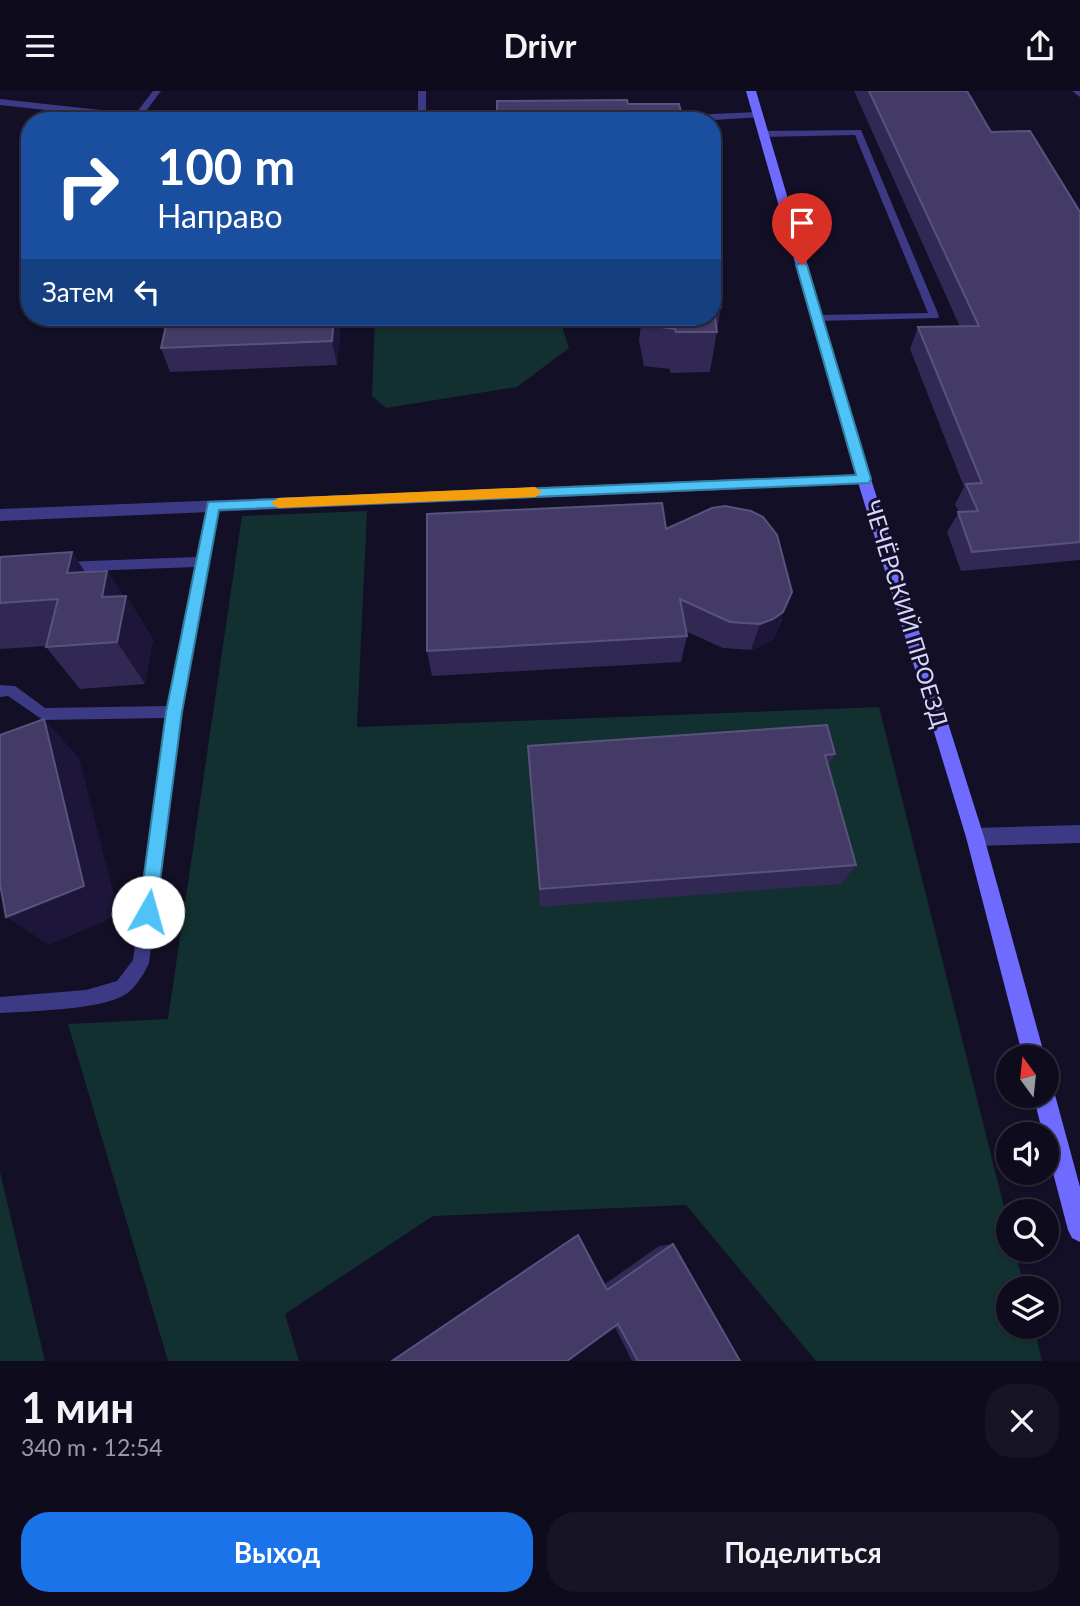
<!DOCTYPE html>
<html lang="ru">
<head>
<meta charset="utf-8">
<style>
  :root { --surface:#0e0b1c; --page:#171425; --text:#f1f3f6; --muted:#9b9ba3; --line:#2e2b3b; --accent:#1a73e8 }
  body { margin:0; font-family:Lato,sans-serif; background:var(--page); color:var(--text); height:100vh; display:flex; flex-direction:column; font-size:26px; white-space:nowrap }
  * { box-sizing:border-box; margin:0 }
  p { font-size:23px; color:var(--muted) }
  .icon { flex:none; width:38px; height:38px; fill:none; stroke:currentColor; stroke-width:2; stroke-linecap:round; stroke-linejoin:round }
  .map { position:relative; height:1270px; overflow:hidden }
  .sheet { display:flex; flex-direction:column; background:var(--surface); flex:1 }
  .sheet>* { flex:none }
  .banner { position:absolute; left:21px; top:21px; width:700px; height:214px; border-radius:28px; box-shadow:0 2px 5px #0004,0 0 0 2px var(--line); background:#1a4fa0; color:#fff; overflow:hidden }
  .needle { width:46px; rotate:345deg }
  .fabs { position:absolute; left:996px; top:954px; display:grid; gap:14px }
  .fabs a { display:grid; place-items:center; width:63px; height:63px; border-radius:50%; background:var(--surface); box-shadow:0 2px 5px #0004,0 0 0 2px var(--line); font-size:35px }
  .pin { position:absolute; display:grid; place-items:center; width:60px; height:60px; color:#fff; margin:-72px -30px; border-radius:50% 50% 50% 0; rotate:-45deg; box-shadow:0 0 7px #0007 }
  .pin .icon { rotate:45deg }
  .me { position:absolute; width:77px; margin:-38px; rotate:7deg; stroke-linejoin:round; filter:drop-shadow(0 0 5px #0008) }
  .turn { display:flex; align-items:center; gap:24px; height:147px; padding:0 21px; font-size:32px }
  .turn .icon { width:91px; height:91px; stroke-width:2.5 }
  .turn b { display:block; font-size:49px; line-height:60px }
  .then { display:flex; align-items:center; height:66px; padding:0 21px; background:#0003; gap:14px; font-size:26px }
  .round { display:grid; place-items:center; flex:none; width:74px; height:74px; border-radius:28px; background:var(--page) }
  .headline { display:flex; align-items:center; justify-content:space-between; height:119px; padding:0 21px }
  h1 { font-size:42px; font-weight:700; line-height:52px }
  .primary-button { display:flex; gap:14px; margin-top:auto; padding:14px 21px }
  .primary-button a { flex:1; height:80px; border-radius:28px; background:var(--accent); color:#fff; font-size:28px; font-weight:700; line-height:80px; text-align:center }
  .primary-button a+a { background:var(--page); color:var(--text) }
  header { display:flex; justify-content:space-between; align-items:center; height:91px; padding:0 21px; background:var(--surface); font-size:32px; font-weight:700 }
  .map>svg:first-child { display:block }
</style>
</head>
<body>
<header><svg class="icon" aria-label="menu" viewBox="0 0 24 24"><path d="M4 6h16M4 12h16M4 18h16"/></svg>Drivr<svg class="icon" aria-label="share" viewBox="0 0 24 24"><path d="M12 15V3M7 8l5-5 5 5M5 13v7h14v-7"/></svg></header>
<div class="map">
<svg width="1080" height="1270" viewBox="0 0 1080 1270">
  <rect width="100%" height="100%" fill="#130f26"/>
  <g fill="#12302f">
    <polygon points="375,226 559,226 569,257 517,296 386,317 372,305"/>
    <polygon points="367,420 357,636 879,616 1008,1132 1008,1158 1015,1159 1024,1197 1008,1197 1008,1236 1034,1236 1042,1270 816,1270 686,1114 433,1125 285,1223 299,1270 168,1270 68,933 168,928 242,425"/>
    <polygon points="0,1081 45,1270 0,1270"/>
  </g>
  <g fill="none" stroke-linecap="round" stroke-linejoin="round">
    <g fill="#3d3a85" fill-rule="evenodd">
      <polygon points="153,0 161,0 140,28 134,28 133,26"/>
      <rect x="418" y="0" width="8" height="30"/>
      <polygon points="861,39 939,225 938,227 817,230 812,227 817,224 928,222 855,44 763,46 759,43 763,40"/>
      <path d="M213,411L219,415L181,621L149,872C145,881 135,898 126,903C103,919 30,920 0,922V906L86,899L117,890L133,869L166,627L43,629L8,605L0,606V594L15,595L45,617L168,615L195,476L63,481L57,476L63,471L197,466L207,415Z"/>
    </g>
    <g fill="#3d3a85" fill-rule="evenodd">
      <polygon points="1072,0 1080,0 1080,6"/>
      <polygon points="0,8 137,23 213,27 218,30 137,29 0,14"/>
      <polygon points="758,21 763,24 762,26 698,30 662,28 667,25"/>
      <polygon points="864,383 871,388 864,393 0,430 0,418"/>
      <polygon points="1080,734 1080,752 975,755 968,752 966,746 968,740 975,737"/>
    </g>
    <g fill="#6f6bff" fill-rule="evenodd">
      <polygon points="746,0 756,0 871,388 984,746 1045,966 1023,966 966,746 857,388"/>
      <polygon points="1046,994 1052,996 1055,1004 1080,1096 1080,1151 1072,1147 1068,1139 1046,1055 1046,1043 1043,1043 1033,1004 1046,1004"/>
    </g>
  </g>
  <g fill="#312854">
    <polygon points="854,0 967,0 991,41 1080,121 1080,469 961,480 947,441 959,421 955,413 964,396 910,258 918,236 960,236"/>
    <polygon points="712,168 721,216 710,281 670,282 670,278 644,275 639,249 642,226 712,226"/>
    <polygon points="168,226 336,226 340,241 337,274 170,281 161,257"/>
    <polygon points="666,438 782,528 773,548 763,554 751,559 723,557 685,540 687,545 681,571 432,585 427,560"/>
    <polygon points="72,461 85,481 107,480 123,505 126,505 153,548 145,593 80,598 46,556 47,555 0,558 0,466"/>
    <polygon points="528,655 835,663 828,675 856,774 841,793 540,816 529,677"/>
    <polygon points="673,1153 740,1270 632,1270 615,1236 605,1193 659,1155"/>
  </g>
  <g fill="#1d163a">
    <polygon points="334,226 336,226 340,241 337,274 332,250"/>
    <polygon points="72,461 101,506 67,482"/>
    <polygon points="107,480 125,508 126,505 153,548 145,593 117,551 102,506"/>
    <polygon points="792,501 773,548 763,554 751,559 760,533"/>
    <polygon points="44,628 79,667 119,824 49,854 6,826"/>
  </g>
  <g fill="#433a66" stroke="#5a527e" stroke-width="2">
    <polygon points="869,0 967,0 991,41 1030,40 1080,121 1080,451 972,461 958,421 978,420 966,393 982,392 918,236 979,235"/>
    <polygon points="627,9 628,13 679,13 681,21 690,26 691,30 497,30 497,10"/>
    <polygon points="712,168 721,216 713,216 717,241 676,241 675,238 648,234 647,226 712,226"/>
    <polygon points="168,226 334,226 332,250 161,257"/>
    <polygon points="662,412 666,438 712,417 725,415 751,420 763,426 777,444 792,501 783,521 773,528 760,533 730,531 680,508 687,545 427,560 427,423"/>
    <polygon points="72,461 67,482 107,480 102,506 126,505 117,551 46,556 58,508 0,512 0,466"/>
    <polygon points="44,628 84,795 6,826 0,793 0,644"/>
    <polygon points="827,634 835,663 825,664 856,774 540,798 528,655"/>
    <polygon points="578,1144 607,1199 673,1153 740,1270 638,1270 618,1233 567,1270 392,1270"/>
  </g>
  <polygon fill="#4fc3f7" stroke="#337fa1" stroke-width="2" points="802,171 807,174 871,388 869,392 219,419 182,621 156,821 154,828 148,830 141,828 139,821 166,621 208,411 856,384 796,174"/>
  <polygon fill="#f59e0b" points="535,396 542,401 535,406 278,417 271,412 278,407"/>
  <g text-anchor="middle" stroke-width="6" stroke-linejoin="round" paint-order="stroke">
    <g font-size="23" fill="#d9d4ff" stroke="#130f26">
      <text transform="translate(906 523) rotate(73)" y="8">ЧЕЧЁРСКИЙ ПРОЕЗД</text>
    </g>
  </g>
</svg>
<div class="fabs">
<a><svg class="needle" viewBox="-14 -14 28 28"><path d="M0-13l5 13h-10z" fill="#e53935"/><path d="M0 13l5-13h-10z" fill="#9b9ba3"/></svg></a>
<a><svg class="icon" aria-label="sound" viewBox="0 0 24 24"><path d="M4 9h4l5-4v14l-5-4H4zM17 9q2 3 0 6"/></svg></a>
<a><svg class="icon" aria-label="search" viewBox="0 0 24 24"><circle cx="10" cy="10" r="6"/><path d="M15 15l6 6"/></svg></a>
<a><svg class="icon" aria-label="layers" viewBox="0 0 24 24"><path d="M12 4l9 5-9 5-9-5zM3 14l9 5 9-5"/></svg></a>
</div>
<div class="pin" style="left:802px;top:174px;background:#d93025"><svg class="icon" aria-label="arrive" viewBox="0 0 24 24"><path d="M6 21V4h12l-3 4 3 4H6"/></svg></div>
<svg class="me" style="left:148px;top:821px" viewBox="-20 -20 40 40"><circle r="19" fill="#fff"/><path d="M0-13L10 11 0 6-10 11z" fill="#4fc3f7"/></svg>
<div class="banner">
<div class="turn"><svg class="icon" aria-label="right" viewBox="0 0 24 24"><path d="M7 20v-9h11M14 6l5 5-5 5"/></svg><div><b>100 m</b>Направо</div></div>
<div class="then">Затем<svg class="icon" aria-label="left" viewBox="0 0 24 24"><path d="M17 20v-9H6M10 6l-5 5 5 5"/></svg></div>
</div>
</div>
<section class="sheet">
<div class="headline"><div><h1>1 мин</h1><p>340 m · 12:54</p></div><a class="round"><svg class="icon" aria-label="close" viewBox="0 0 24 24"><path d="M6 6l12 12M18 6L6 18"/></svg></a></div>
<div class="primary-button"><a>Выход</a><a>Поделиться</a></div>
</section>
</body>
</html>
